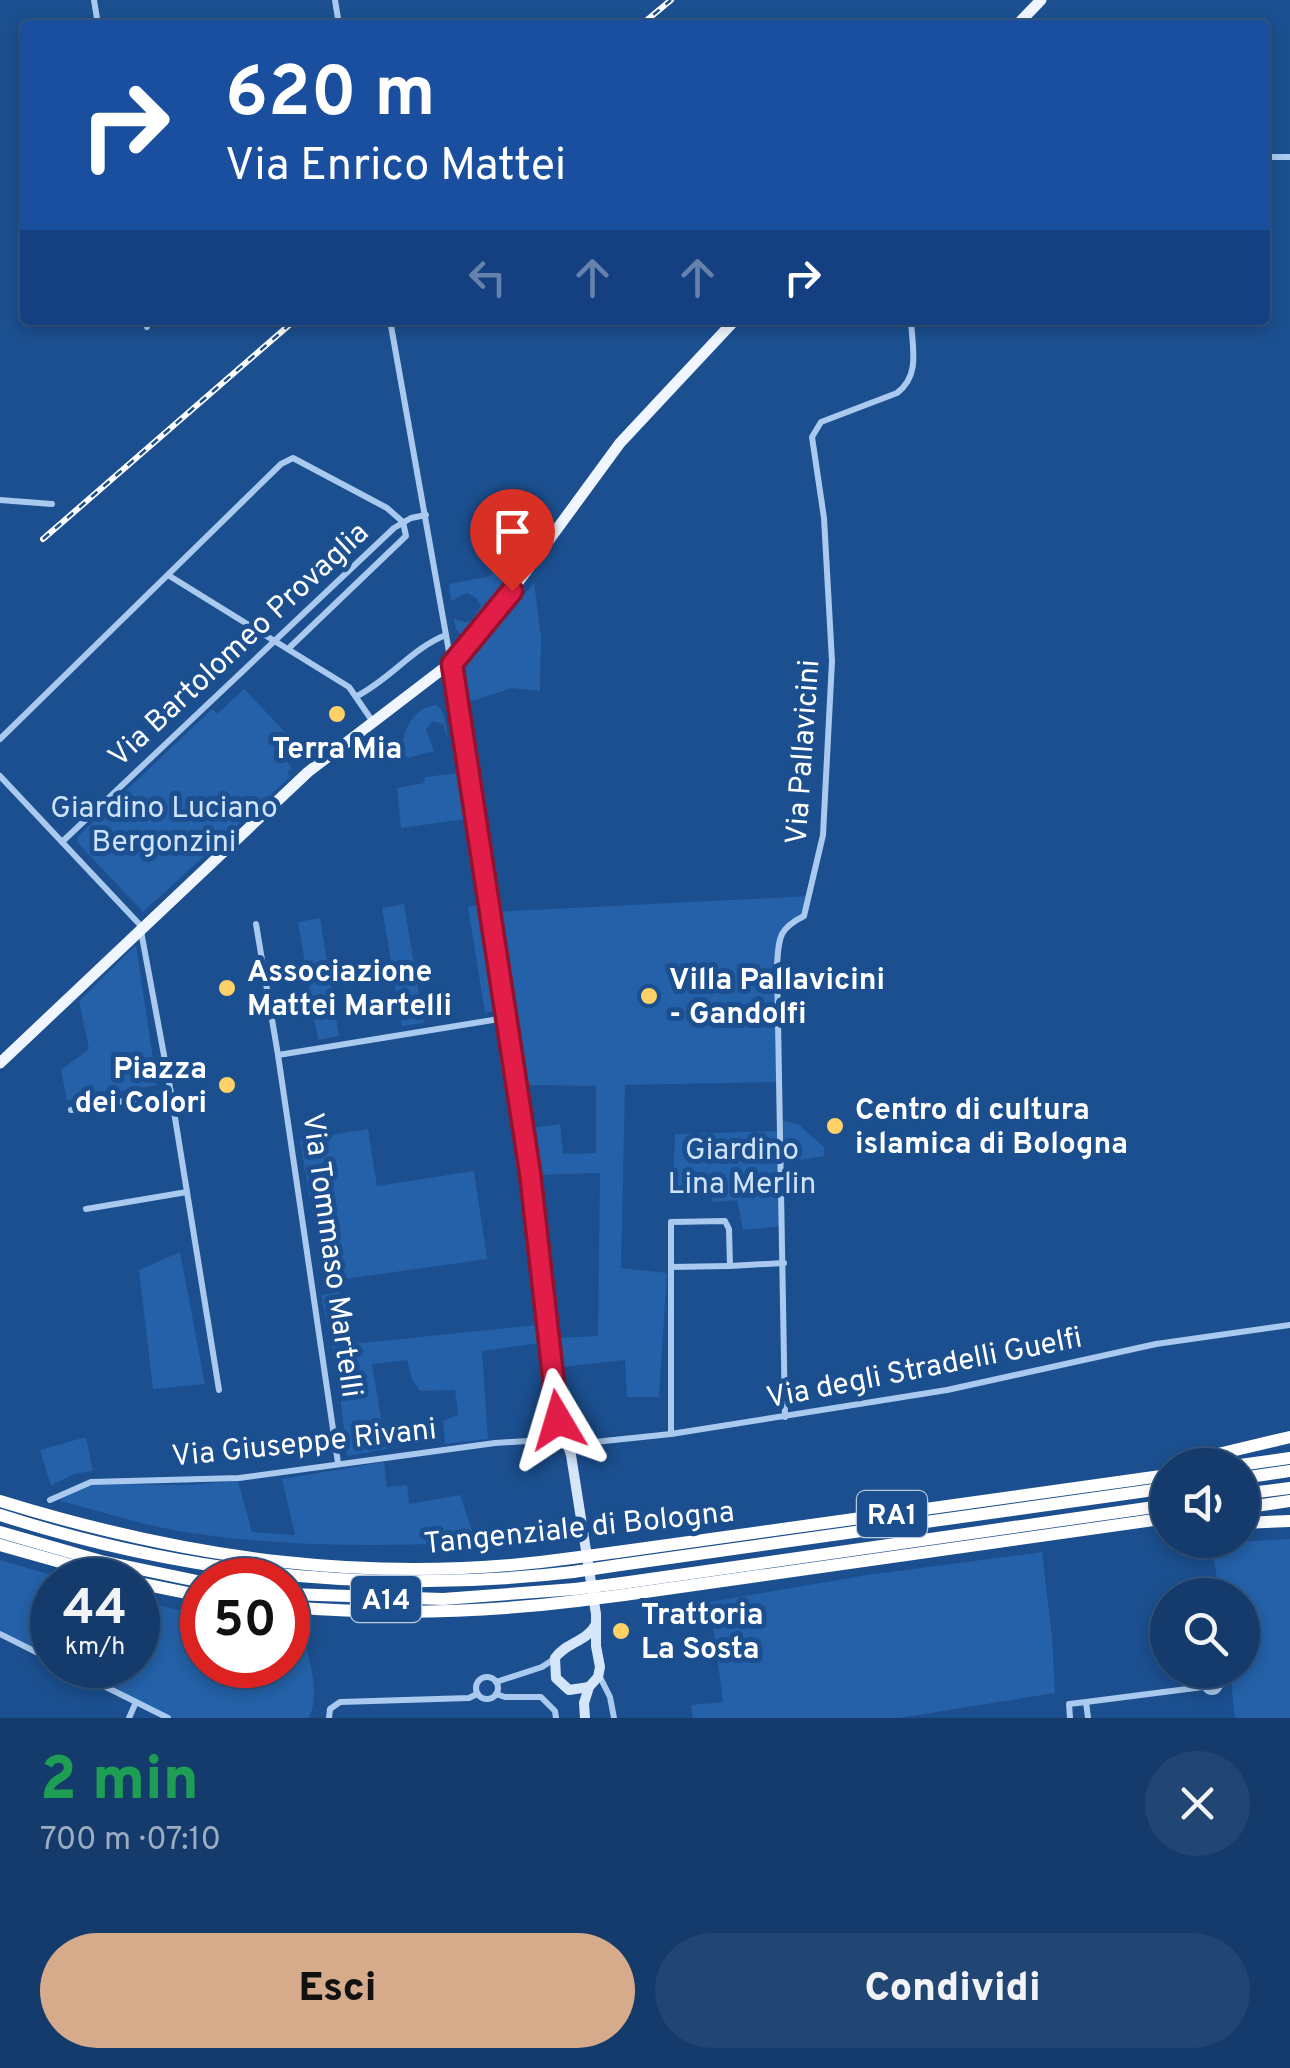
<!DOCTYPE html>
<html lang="it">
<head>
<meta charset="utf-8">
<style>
  :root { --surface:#143b6b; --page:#214673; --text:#f1f3f6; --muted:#9dadc1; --line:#33557e; --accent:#d6ab8b }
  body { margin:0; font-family:Overpass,sans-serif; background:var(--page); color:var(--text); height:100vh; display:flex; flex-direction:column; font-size:38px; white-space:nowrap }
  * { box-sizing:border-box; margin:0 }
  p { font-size:32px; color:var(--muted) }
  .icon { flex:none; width:55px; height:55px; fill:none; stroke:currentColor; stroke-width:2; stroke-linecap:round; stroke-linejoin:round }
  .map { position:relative; height:1718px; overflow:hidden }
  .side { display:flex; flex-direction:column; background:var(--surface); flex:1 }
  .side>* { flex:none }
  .top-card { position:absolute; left:20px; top:20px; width:1250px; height:305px; border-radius:10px; box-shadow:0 5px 15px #0003,0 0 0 2px var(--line); background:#1a4fa0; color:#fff; overflow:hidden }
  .fabs { position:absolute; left:1150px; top:1448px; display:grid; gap:20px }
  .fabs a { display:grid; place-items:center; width:110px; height:110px; border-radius:50%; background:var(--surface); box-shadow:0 5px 15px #0003,0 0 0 2px var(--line); font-size:50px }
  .speed { position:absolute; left:30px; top:1558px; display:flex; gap:20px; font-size:50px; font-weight:700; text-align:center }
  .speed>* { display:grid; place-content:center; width:130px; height:130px; border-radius:50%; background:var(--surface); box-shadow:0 5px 15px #0003,0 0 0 2px var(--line); line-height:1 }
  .speed small { font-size:25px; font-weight:400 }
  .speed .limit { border:15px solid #d22; background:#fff; color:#111 }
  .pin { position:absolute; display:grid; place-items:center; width:85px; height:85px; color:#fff; margin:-102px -42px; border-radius:50% 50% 50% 0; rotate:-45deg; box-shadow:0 0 10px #0007 }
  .pin .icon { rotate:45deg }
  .me { position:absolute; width:110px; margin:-55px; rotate:353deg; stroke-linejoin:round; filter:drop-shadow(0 0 8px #0008) }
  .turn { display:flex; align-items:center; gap:35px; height:210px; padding:0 40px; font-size:45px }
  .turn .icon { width:130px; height:130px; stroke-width:2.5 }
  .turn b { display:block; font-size:70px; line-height:85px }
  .lanes { display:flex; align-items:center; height:95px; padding:0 40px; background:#0003; justify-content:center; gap:50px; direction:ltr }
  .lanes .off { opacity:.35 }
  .round { display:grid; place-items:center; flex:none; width:105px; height:105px; border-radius:52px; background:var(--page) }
  .overview { display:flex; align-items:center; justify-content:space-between; height:170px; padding:0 40px }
  h1 { font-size:60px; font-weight:800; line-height:75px; color:#1e9e55 }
  .primary-button { display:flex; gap:20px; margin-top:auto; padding:20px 40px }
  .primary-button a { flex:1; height:115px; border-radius:60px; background:var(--accent); color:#111; font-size:40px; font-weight:800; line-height:115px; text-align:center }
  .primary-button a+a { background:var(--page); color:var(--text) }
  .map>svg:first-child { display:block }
</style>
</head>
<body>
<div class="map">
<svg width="1290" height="1718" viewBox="0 0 1290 1718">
  <rect width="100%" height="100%" fill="#1b4f8f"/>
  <g fill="#2461a8">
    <polygon points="493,571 510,580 468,633 462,635 456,630 454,618 464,622 471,621 481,606 475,597 467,593 451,601 449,584 491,576"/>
    <polygon points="534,583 541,637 540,691 512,688 469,702 461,668"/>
    <polygon points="244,689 291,738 277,749 292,768 287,772 290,777 143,912 77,842 78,836 212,709 217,714"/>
    <path d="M437,705L444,714L448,740L443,724L433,721L426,729L434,751L408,758L400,752C404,730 412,708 437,705Z"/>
    <polygon points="459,773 466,819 401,828 397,788 424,783 425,777"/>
    <polygon points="809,896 804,916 779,938 782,1079 774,1082 625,1085 621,1268 667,1273 659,1397 627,1397 625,1360 561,1367 559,1338 598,1336 600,1173 538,1175 532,1128 560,1124 563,1154 596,1153 596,1086 521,1085 493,912"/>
    <polygon points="404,904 424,1023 402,1026 382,908"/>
    <polygon points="478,905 495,1011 485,1013 468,907"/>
    <polygon points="320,918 339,1036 318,1040 298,922"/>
    <polygon points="136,945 157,1085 67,1101 61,1070 89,1049 79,1001"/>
    <polygon points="783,1120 799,1125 824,1147 824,1156 784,1163"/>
    <polygon points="368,1129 377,1186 474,1171 487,1259 324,1282 300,1140"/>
    <polygon points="781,1131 783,1226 743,1230 737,1200 712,1202 712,1185 673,1186 675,1134"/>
    <polygon points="180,1252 205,1384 153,1389 139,1270"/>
    <polygon points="340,1292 346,1303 352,1344 537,1325 540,1343 482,1351 488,1439 445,1444 443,1421 458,1415 455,1390 420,1391 412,1379 407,1360 372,1364 386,1449 347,1456 337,1369 321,1295"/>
    <polygon points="86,1437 93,1471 73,1474 51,1486 40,1450"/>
    <path d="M384,1462L387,1487L407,1485L409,1504L460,1495L476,1543C371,1546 266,1548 163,1528C128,1521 94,1509 59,1501L82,1487L96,1484L187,1485L238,1481L252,1532L295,1535L282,1479Z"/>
    <polygon points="1290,1539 1290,1718 1235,1718 1230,1670 1242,1670 1242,1595 1220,1595 1211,1543"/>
    <polygon points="1042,1552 1052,1636 1055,1693 899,1718 693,1718 691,1705 723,1702 710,1602 867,1575"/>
    <polygon points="0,1560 69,1580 52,1580 52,1657 0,1630"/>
    <path d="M138,1601L202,1615V1665H288V1625H300C307,1655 322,1688 309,1718H168L69,1665H138Z"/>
  </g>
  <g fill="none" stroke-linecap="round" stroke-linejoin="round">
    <g stroke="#a9c9ee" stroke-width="6">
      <polyline points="94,0 98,25"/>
      <polyline points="335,0 339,25"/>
      <polyline points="1265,157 1290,157"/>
      <polyline points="146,320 147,327"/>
      <polyline points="390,320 451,663"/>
      <polyline points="0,500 52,504"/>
      <polyline points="168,575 349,687 373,722"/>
      <path d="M357,696C389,680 414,647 446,635"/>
      <polyline points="0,739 281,464 293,458 387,508 403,522 406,536 288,649"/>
      <polyline points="0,776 142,927"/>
      <polyline points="62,842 394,528 411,518 426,515"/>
      <polyline points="256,924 278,1055"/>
      <polyline points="141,931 171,1093 219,1390"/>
      <polyline points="71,1110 171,1093"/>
      <polyline points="86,1209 187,1192"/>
      <polyline points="671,1267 671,1222 725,1221 729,1229 730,1266 784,1263"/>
      <path d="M785,1417L777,965C779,938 778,929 804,916L823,835L832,661L824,518L812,437L821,422L897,393C921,375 912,347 911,320"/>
      <polyline points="671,1434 671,1267 730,1266"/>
      <polyline points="338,1463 278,1055 505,1018"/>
      <polyline points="50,1500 91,1482 239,1478 495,1443 559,1439 585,1443 671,1434 947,1390 1156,1344 1290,1325"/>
      <polyline points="0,1634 52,1660"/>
      <polyline points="62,1665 168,1718"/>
      <circle cx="1212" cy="1684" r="8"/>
      <circle cx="487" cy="1688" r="11"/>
      <polyline points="600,1677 610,1697 614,1718"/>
      <polyline points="496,1682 542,1667 554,1659"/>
      <polyline points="496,1694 505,1697 541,1697 555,1711 556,1718"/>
      <polyline points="1086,1702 1203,1687"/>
      <polyline points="129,1718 136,1702"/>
      <polyline points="329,1718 330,1709 340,1702 469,1698 477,1694"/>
      <polyline points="1070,1718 1069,1704 1086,1702 1088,1718"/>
    </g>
    <g stroke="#d6e6fa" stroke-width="10">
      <path d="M452,664L530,1173L557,1413L571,1455L596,1614V1646L600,1667L598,1677L589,1687L569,1690L556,1678L555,1658C566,1642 587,1642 596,1624"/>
      <polyline points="585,1718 584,1703 589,1687"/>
    </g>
    <g stroke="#f0f6ff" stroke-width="11">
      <polyline points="1017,25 1041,0"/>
      <polyline points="0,1063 308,772 457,658 497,611 620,443 735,320"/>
    </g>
    <g stroke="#fff" stroke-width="12">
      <polyline points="1172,1465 1290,1437"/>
      <polyline points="1240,1465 1290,1458"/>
      <polyline points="1242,1478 1290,1471"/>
      <polyline points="1242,1494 1290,1488"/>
      <path d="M0,1501C188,1559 375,1586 572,1558"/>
      <polyline points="1242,1508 1290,1501"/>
      <path d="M0,1515C187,1575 377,1595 573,1572"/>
      <polyline points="1242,1523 1290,1521"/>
      <polyline points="0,1532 101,1561 202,1582"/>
      <polyline points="0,1545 124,1580"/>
      <polyline points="617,1552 1168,1475"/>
      <polyline points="620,1565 1168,1488"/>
      <polyline points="138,1583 202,1596"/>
      <polyline points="622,1583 1168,1505"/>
      <polyline points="288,1594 443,1599 575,1589"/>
      <polyline points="624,1595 1168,1518"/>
      <path d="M288,1607C384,1615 480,1613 577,1601"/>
    </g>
    <defs>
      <g id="rail">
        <polyline points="641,25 671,0"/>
        <polyline points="43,539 295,320"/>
      </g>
    </defs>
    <use href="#rail" stroke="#fff" stroke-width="6"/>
    <use href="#rail" stroke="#1b4f8f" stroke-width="2.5" stroke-dasharray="8" stroke-linecap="butt"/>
    <g stroke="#fff" stroke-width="12">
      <polyline points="572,1558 617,1552"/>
      <polyline points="573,1572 620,1565"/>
      <polyline points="575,1589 622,1583"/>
      <polyline points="577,1601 624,1595"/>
    </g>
  </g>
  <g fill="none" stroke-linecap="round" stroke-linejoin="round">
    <defs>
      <polyline id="route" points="512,591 452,664 530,1173 558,1420"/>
    </defs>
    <use href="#route" stroke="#92132f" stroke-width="25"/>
    <use href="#route" stroke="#e11d48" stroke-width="18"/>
  </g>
  <g fill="#ffd166" stroke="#1b4f8f" stroke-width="4">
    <circle cx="337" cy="714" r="10"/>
    <circle cx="227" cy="988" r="10"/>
    <circle cx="649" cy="996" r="10"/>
    <circle cx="227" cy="1085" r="10"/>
    <circle cx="835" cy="1126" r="10"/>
    <circle cx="621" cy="1631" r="10"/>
  </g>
  <g text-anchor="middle" stroke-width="10" stroke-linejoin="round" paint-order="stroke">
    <g fill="#1b4f8f" stroke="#bbcadd" stroke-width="2.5">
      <rect x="857" y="1491" width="70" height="46" rx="8"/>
      <rect x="351" y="1576" width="70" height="46" rx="8"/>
    </g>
    <g font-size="28" font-weight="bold" fill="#fff">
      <text x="892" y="1524">RA1</text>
      <text x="386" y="1609">A14</text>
    </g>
    <g font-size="30" fill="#fff" stroke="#1b4f8f">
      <text transform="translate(238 644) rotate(-43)" y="10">Via Bartolomeo Provaglia</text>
      <text transform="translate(802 752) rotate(-86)" y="10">Via Pallavicini</text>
      <text transform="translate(333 1255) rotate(82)" y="10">Via Tommaso Martelli</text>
      <text transform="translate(924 1367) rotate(-11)" y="10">Via degli Stradelli Guelfi</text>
      <text transform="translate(304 1442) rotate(-6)" y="10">Via Giuseppe Rivani</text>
      <text transform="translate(579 1527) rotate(-6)" y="10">Tangenziale di Bologna</text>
    </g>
    <g font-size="30" font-weight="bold" fill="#fff" stroke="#1b4f8f" text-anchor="start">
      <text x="337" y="758" text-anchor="middle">Terra Mia</text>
      <text x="247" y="981">Associazione<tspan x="247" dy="34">Mattei Martelli</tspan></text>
      <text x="669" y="989">Villa Pallavicini<tspan x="669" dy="34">- Gandolfi</tspan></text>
      <text x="207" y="1078" text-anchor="end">Piazza<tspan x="207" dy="34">dei Colori</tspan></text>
      <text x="855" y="1119">Centro di cultura<tspan x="855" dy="34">islamica di Bologna</tspan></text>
      <text x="641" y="1624">Trattoria<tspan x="641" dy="34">La Sosta</tspan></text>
    </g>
    <g font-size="30" fill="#cfe3fa" stroke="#1b4f8f">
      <text x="164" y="817">Giardino Luciano<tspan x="164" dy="34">Bergonzini</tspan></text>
      <text x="742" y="1159">Giardino<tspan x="742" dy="34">Lina Merlin</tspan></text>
    </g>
  </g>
</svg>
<div class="fabs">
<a><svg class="icon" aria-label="sound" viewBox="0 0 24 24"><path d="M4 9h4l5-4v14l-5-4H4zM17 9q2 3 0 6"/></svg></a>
<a><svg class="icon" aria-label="search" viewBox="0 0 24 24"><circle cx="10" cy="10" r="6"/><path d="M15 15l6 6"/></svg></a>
</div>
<div class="speed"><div>44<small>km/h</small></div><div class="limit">50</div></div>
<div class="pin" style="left:512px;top:591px;background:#d93025"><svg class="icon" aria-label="arrive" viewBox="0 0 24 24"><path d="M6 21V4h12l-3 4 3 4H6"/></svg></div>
<svg class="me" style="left:558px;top:1420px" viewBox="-20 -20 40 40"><path d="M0-17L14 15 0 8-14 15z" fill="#e11d48" stroke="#fff" stroke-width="4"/></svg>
<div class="top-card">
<div class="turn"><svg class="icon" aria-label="right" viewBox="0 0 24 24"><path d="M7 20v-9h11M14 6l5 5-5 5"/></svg><div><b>620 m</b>Via Enrico Mattei</div></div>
<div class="lanes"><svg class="icon off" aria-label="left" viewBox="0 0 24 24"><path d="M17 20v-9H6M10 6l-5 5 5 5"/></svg><svg class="icon off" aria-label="ahead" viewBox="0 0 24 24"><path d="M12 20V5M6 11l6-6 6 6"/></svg><svg class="icon off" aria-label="ahead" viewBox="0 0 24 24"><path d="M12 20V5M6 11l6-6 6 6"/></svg><svg class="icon" aria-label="right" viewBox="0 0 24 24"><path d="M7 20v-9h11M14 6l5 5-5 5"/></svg></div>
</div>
</div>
<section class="side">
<div class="overview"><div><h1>2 min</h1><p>700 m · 07:10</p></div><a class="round"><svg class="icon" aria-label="close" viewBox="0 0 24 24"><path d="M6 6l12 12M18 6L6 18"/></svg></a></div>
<div class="primary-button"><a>Esci</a><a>Condividi</a></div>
</section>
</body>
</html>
